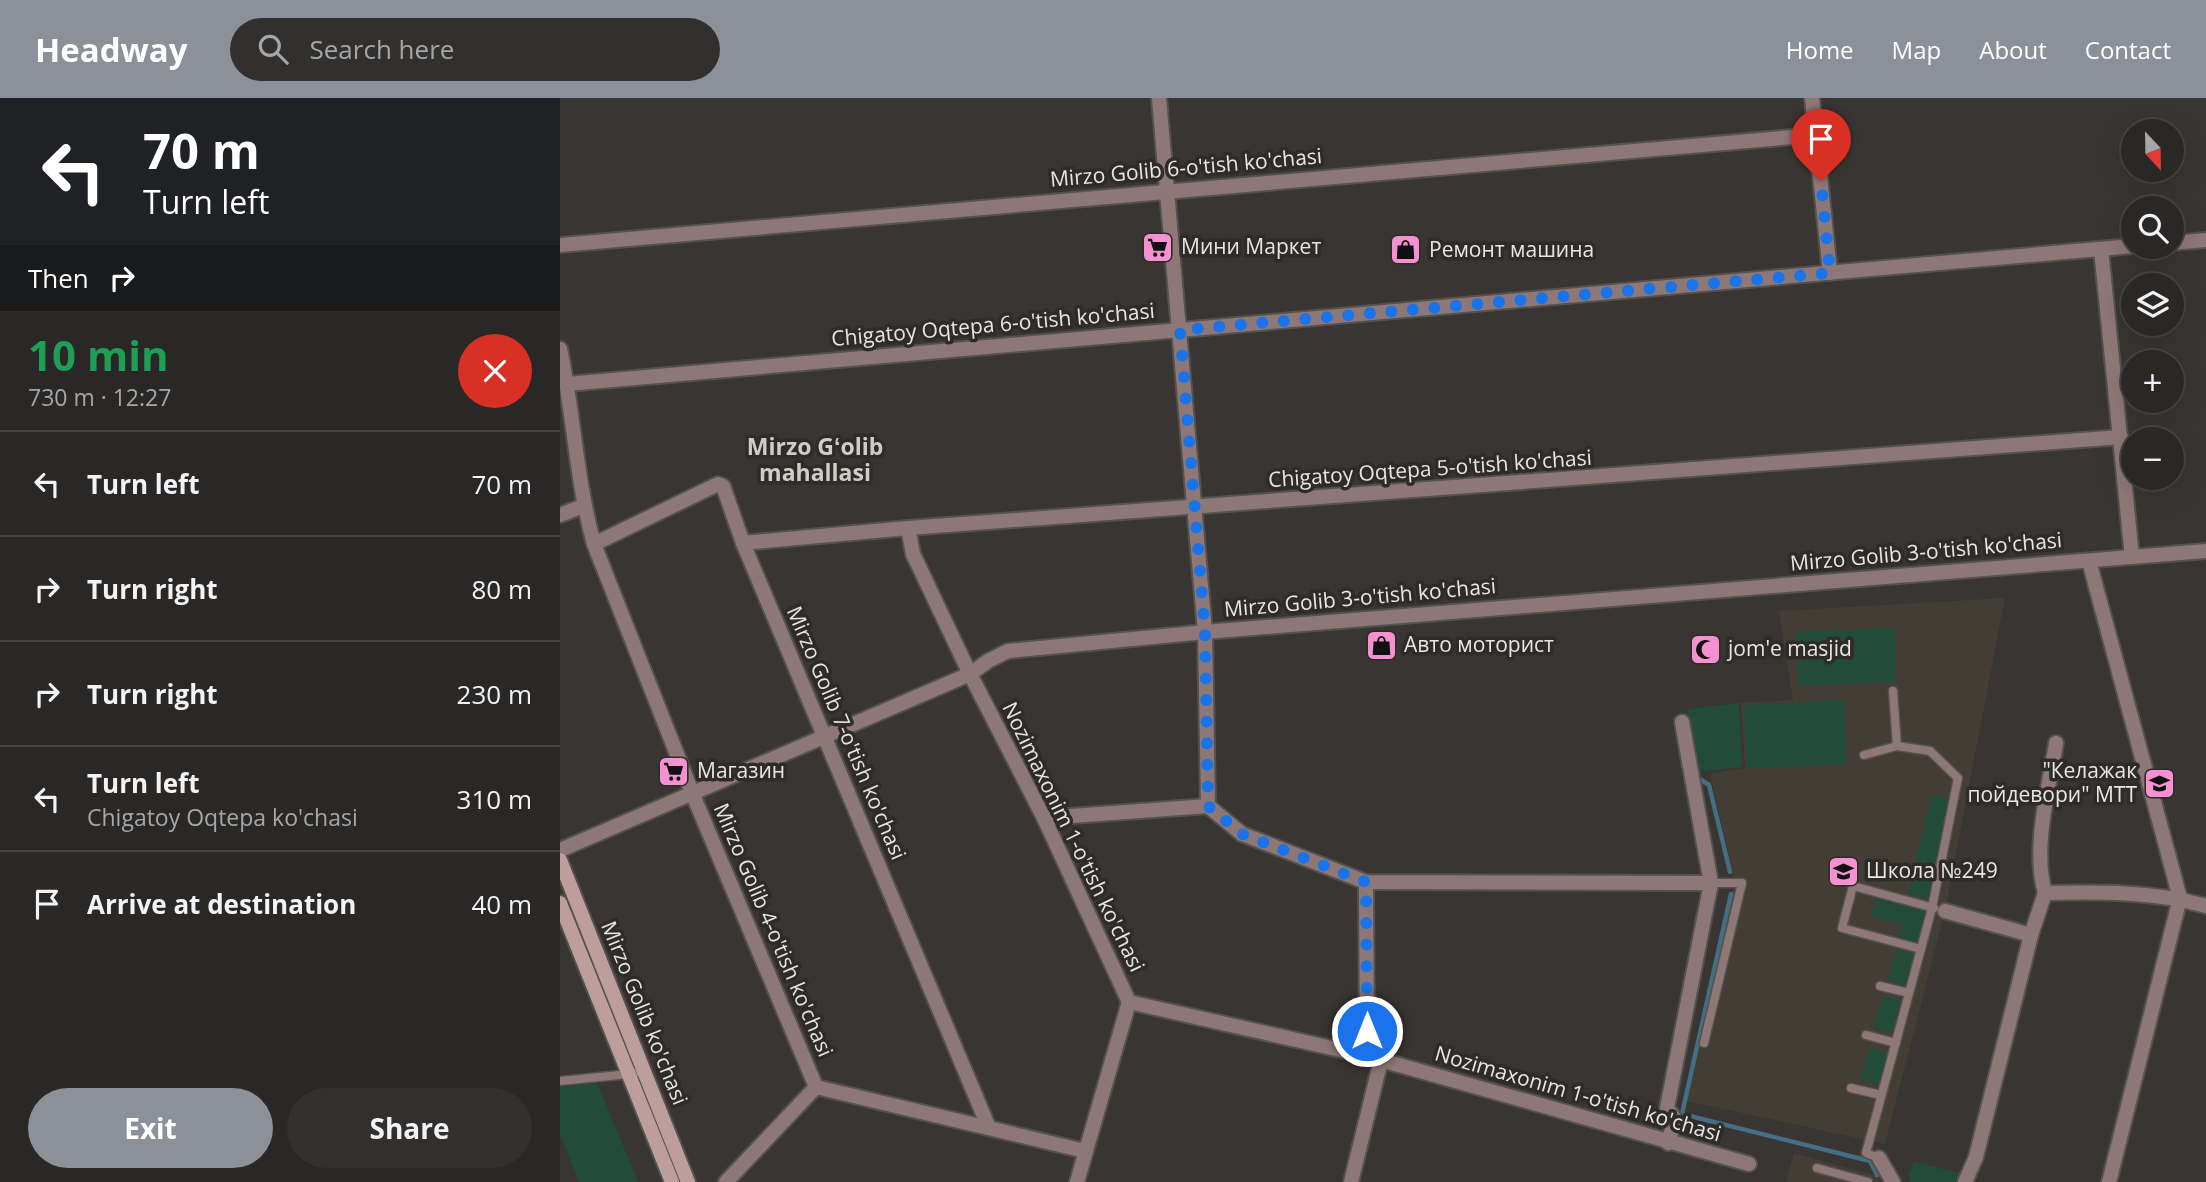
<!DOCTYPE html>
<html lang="en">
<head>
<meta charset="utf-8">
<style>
  :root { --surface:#2a2826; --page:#32302e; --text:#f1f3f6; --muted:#a5a6a7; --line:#464443; --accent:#8c9099 }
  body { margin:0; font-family:"Open Sans",sans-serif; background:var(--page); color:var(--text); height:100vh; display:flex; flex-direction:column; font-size:26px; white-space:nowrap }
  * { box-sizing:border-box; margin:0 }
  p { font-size:23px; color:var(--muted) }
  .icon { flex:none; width:38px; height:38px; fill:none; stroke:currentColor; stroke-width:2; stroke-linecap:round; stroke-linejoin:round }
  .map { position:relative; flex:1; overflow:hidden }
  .panel { display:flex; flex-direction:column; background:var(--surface); width:560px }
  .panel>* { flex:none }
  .top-card { background:#202124; color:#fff; overflow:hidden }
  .needle { width:46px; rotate:158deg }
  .fabs { position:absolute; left:1561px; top:21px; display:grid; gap:14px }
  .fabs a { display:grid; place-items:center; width:63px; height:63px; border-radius:50%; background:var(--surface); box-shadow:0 7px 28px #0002,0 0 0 2px var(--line); font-size:35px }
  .pin { position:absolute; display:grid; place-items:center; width:60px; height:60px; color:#fff; margin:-72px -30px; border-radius:50% 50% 50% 0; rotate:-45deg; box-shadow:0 0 7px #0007 }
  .pin .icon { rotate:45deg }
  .me { position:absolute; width:77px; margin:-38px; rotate:0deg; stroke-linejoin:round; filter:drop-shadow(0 0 5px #0008) }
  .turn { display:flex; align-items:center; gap:24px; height:147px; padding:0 28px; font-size:32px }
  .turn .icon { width:91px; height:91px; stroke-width:2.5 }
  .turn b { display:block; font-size:49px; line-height:60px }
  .then { display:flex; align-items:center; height:66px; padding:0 28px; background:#0003; gap:14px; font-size:26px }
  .round { display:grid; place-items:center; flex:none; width:74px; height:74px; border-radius:37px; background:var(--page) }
  .head { display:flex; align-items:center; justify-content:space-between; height:119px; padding:0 28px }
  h1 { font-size:42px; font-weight:700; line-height:52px; color:#1e9e55 }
  .action { display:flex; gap:14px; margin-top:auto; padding:14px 28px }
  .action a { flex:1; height:80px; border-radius:42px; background:var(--accent); color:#fff; font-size:28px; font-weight:700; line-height:80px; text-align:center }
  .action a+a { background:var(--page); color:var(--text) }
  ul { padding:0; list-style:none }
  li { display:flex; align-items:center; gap:21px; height:105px; padding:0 28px; border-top:2px solid var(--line) }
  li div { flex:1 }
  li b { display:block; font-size:26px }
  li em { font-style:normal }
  header { display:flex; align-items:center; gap:42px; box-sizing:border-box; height:98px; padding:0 35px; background:var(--accent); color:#fff }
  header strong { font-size:33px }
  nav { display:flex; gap:38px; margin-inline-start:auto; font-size:24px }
  .search { width:490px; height:63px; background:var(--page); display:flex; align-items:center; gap:18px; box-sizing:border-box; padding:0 24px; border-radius:38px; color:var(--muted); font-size:26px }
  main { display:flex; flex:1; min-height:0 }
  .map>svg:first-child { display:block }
</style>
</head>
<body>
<header>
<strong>Headway</strong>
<div class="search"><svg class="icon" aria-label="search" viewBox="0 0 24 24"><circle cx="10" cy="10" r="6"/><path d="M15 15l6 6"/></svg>Search here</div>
<nav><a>Home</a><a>Map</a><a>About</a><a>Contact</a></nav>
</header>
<main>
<section class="panel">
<div class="top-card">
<div class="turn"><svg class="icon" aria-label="left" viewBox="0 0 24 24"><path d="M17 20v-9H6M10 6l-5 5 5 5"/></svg><div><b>70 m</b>Turn left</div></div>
<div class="then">Then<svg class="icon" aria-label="right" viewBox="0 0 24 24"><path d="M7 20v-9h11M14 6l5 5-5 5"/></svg></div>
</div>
<div class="head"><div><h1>10 min</h1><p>730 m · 12:27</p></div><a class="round" style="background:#d93025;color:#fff"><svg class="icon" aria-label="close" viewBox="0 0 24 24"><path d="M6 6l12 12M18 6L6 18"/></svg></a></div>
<ul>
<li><svg class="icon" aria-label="left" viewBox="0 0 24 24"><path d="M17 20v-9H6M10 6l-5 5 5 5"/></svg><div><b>Turn left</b></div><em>70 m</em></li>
<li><svg class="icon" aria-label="right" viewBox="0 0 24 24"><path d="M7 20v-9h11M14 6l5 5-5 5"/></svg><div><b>Turn right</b></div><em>80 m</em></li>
<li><svg class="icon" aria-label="right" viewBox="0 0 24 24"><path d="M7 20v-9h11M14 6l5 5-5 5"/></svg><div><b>Turn right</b></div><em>230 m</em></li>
<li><svg class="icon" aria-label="left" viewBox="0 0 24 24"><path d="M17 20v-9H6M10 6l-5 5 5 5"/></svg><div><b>Turn left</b><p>Chigatoy Oqtepa ko'chasi</p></div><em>310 m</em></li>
<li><svg class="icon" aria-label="arrive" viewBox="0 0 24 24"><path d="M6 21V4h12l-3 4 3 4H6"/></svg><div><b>Arrive at destination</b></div><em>40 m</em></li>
</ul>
<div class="action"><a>Exit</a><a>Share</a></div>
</section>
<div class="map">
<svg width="1646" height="1084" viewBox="0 0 1646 1084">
  <rect width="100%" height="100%" fill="#383532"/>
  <g fill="#433d35">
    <polygon points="1445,500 1385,813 1325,1046 1127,1003 1175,784 1150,676 1185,670 1181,605 1233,602 1219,513"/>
    <polygon points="1234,1055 1321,1079 1320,1084 1226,1084"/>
  </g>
  <g fill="#234b39">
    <polygon points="1335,530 1335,584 1239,588 1236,533"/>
    <polygon points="1284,602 1287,666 1187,671 1184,607"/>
    <polygon points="1179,605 1182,669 1135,674 1128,611"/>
    <polygon points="1372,697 1389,700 1370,801 1347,797"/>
    <polygon points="1316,800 1366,812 1357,846 1339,841 1342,827 1311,819"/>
    <polygon points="1336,851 1355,856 1346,888 1328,883"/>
    <polygon points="1323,898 1341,902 1333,935 1314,930"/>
    <polygon points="1309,950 1327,955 1319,987 1300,982"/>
    <polygon points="25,986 38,986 78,1084 19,1084 0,1037 0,989"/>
    <polygon points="1354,1064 1400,1075 1395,1084 1350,1084 1349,1076"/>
  </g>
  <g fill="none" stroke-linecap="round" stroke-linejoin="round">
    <g stroke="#446e83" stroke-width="4.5">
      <polyline points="1138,680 1149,687 1170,774"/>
      <polyline points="1171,796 1122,1016 1310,1063 1317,1077"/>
    </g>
    <defs>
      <g id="lane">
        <polyline points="1304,657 1337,648"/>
        <polyline points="1361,851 1282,830 1293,788 1374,810"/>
        <polyline points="1320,888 1349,895"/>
        <polyline points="1306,937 1336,945"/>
        <polyline points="1144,945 1182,785 1151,785"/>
        <polyline points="0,983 69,976 84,973"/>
        <polyline points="1291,990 1321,997"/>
        <polyline points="1319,1060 1306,1055 1372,810 1398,680 1370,653 1337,648 1333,593"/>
        <polyline points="1257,1070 1308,1084"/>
      </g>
      <g id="street">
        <polyline points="599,0 645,534 648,708"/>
        <polyline points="1252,0 1270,175"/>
        <polyline points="1612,145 1646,142"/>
        <polyline points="0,147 1256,37"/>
        <polyline points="1541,151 1572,459"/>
        <path d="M0,251C14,316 16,382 34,446L133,697L256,989"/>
        <polyline points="7,286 1573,148"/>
        <polyline points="0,417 23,408"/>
        <polyline points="348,430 353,456 410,576 484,720 569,904"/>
        <polyline points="183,445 348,430 1561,339"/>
        <polyline points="34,446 158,386 163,388 183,445 429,1030"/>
        <polyline points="1529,463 1620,800 1549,1084"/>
        <polyline points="484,720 648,708 682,736 806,784 1151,785"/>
        <polyline points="0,752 410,576 428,563 448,553 645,534 1646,453"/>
        <polyline points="806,784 807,958"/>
        <path d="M1485,795C1539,794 1594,793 1646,808"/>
        <path d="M1485,795C1472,750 1489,690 1496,645"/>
        <polyline points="1385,813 1471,837"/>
        <polyline points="569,904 807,958 1189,1066"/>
        <polyline points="256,989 525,1053"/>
        <polyline points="1108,1045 1115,1021 1107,1010 1151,785 1122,624"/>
        <polyline points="1319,1060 1333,1084"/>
        <polyline points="166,1084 256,989"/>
        <polyline points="517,1084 569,904"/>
        <polyline points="791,1084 821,962"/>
        <polyline points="1405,1084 1416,1059 1471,837 1485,795"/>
      </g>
      <g id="secondary">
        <polyline points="0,762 128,1084"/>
        <polyline points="0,805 112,1084"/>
      </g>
    </defs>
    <use href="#lane" stroke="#54514e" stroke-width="11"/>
    <use href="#street" stroke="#54514e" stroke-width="18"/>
    <use href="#secondary" stroke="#54514e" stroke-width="18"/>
    <use href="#lane" stroke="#8d7877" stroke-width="8"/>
    <use href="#street" stroke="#8d7877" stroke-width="14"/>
    <use href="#secondary" stroke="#be9e9b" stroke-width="14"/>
  </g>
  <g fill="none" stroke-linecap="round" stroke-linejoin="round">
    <polyline stroke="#1a73e8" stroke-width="12" stroke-dasharray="0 21.6" points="807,933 806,784 682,736 648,708 645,534 620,232 1270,175 1261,83"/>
  </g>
  <defs>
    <symbol id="supermarket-square" viewBox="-11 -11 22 22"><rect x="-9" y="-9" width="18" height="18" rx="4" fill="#f590d1" stroke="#2e2b28"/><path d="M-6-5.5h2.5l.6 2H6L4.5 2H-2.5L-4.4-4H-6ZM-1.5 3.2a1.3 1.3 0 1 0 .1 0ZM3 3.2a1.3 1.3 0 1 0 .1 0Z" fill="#111"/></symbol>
    <symbol id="shop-square" viewBox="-11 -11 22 22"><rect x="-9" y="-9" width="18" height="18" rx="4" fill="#f590d1" stroke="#2e2b28"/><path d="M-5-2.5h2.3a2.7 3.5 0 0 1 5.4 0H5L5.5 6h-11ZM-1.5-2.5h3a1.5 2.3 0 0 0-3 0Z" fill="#111"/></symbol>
    <symbol id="mosque-square" viewBox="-11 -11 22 22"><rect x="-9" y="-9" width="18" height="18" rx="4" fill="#f590d1" stroke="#2e2b28"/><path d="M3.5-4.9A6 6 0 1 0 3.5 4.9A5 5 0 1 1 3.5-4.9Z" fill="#111"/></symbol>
    <symbol id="school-square" viewBox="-11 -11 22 22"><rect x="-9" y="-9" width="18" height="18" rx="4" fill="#f590d1" stroke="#2e2b28"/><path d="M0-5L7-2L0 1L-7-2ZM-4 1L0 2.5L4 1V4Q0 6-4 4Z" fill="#111"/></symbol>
  </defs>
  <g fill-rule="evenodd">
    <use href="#supermarket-square" x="580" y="132" width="35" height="35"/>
    <use href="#shop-square" x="828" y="134" width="35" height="35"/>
    <use href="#shop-square" x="804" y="530" width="35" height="35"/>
    <use href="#mosque-square" x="1128" y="534" width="35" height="35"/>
    <use href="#supermarket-square" x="96" y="656" width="35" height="35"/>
    <use href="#school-square" x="1582" y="668" width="35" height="35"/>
    <use href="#school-square" x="1266" y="756" width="35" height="35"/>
  </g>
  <g text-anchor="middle" stroke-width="7" stroke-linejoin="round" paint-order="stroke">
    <g font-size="21" fill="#e8e6e4" stroke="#2e2b28">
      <text transform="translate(626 70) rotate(-5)" y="7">Mirzo Golib 6-o'tish ko'chasi</text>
      <text transform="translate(433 227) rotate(-5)" y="7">Chigatoy Oqtepa 6-o'tish ko'chasi</text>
      <text transform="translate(870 371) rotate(-4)" y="7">Chigatoy Oqtepa 5-o'tish ko'chasi</text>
      <text transform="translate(1366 454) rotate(-5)" y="7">Mirzo Golib 3-o'tish ko'chasi</text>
      <text transform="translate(800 500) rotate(-5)" y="7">Mirzo Golib 3-o'tish ko'chasi</text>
      <text transform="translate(286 635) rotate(67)" y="7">Mirzo Golib 7-o'tish ko'chasi</text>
      <text transform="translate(513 739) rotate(64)" y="7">Nozimaxonim 1-o'tish ko'chasi</text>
      <text transform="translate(213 832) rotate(67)" y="7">Mirzo Golib 4-o'tish ko'chasi</text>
      <text transform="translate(84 915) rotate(68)" y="7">Mirzo Golib ko'chasi</text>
      <text transform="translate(1018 996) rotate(16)" y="7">Nozimaxonim 1-o'tish ko'chasi</text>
    </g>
    <g font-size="21" fill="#e8e6e4" stroke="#2e2b28" text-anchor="start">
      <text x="621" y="156">Мини Маркет</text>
      <text x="869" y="159">Ремонт машина</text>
      <text x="844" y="554">Авто моторист</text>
      <text x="1168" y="558">jom'e masjid</text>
      <text x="137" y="680">Магазин</text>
      <text x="1577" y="680" text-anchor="end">"Келажак<tspan x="1577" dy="24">пойдевори" МТТ</tspan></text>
      <text x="1306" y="780">Школа №249</text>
    </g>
    <g font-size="23" font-weight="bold" fill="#d0cdc9" stroke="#2e2b28">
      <text x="255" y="357">Mirzo Gʻolib<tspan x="255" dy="26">mahallasi</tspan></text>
    </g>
  </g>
</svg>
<div class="fabs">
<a><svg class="needle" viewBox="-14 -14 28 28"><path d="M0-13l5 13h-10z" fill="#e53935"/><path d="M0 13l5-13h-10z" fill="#a5a6a7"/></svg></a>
<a><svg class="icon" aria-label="search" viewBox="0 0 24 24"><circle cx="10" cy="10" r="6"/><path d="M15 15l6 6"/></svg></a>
<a><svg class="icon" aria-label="layers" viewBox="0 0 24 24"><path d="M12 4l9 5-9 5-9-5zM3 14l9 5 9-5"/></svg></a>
<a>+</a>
<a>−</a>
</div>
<div class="pin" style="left:1261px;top:83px;background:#d93025"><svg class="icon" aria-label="arrive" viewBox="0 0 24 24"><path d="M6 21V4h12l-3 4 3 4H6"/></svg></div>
<svg class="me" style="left:807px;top:933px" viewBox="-20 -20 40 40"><circle r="17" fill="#1a73e8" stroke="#fff" stroke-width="3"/><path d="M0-11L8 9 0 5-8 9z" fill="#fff"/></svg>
</div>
</main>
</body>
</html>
